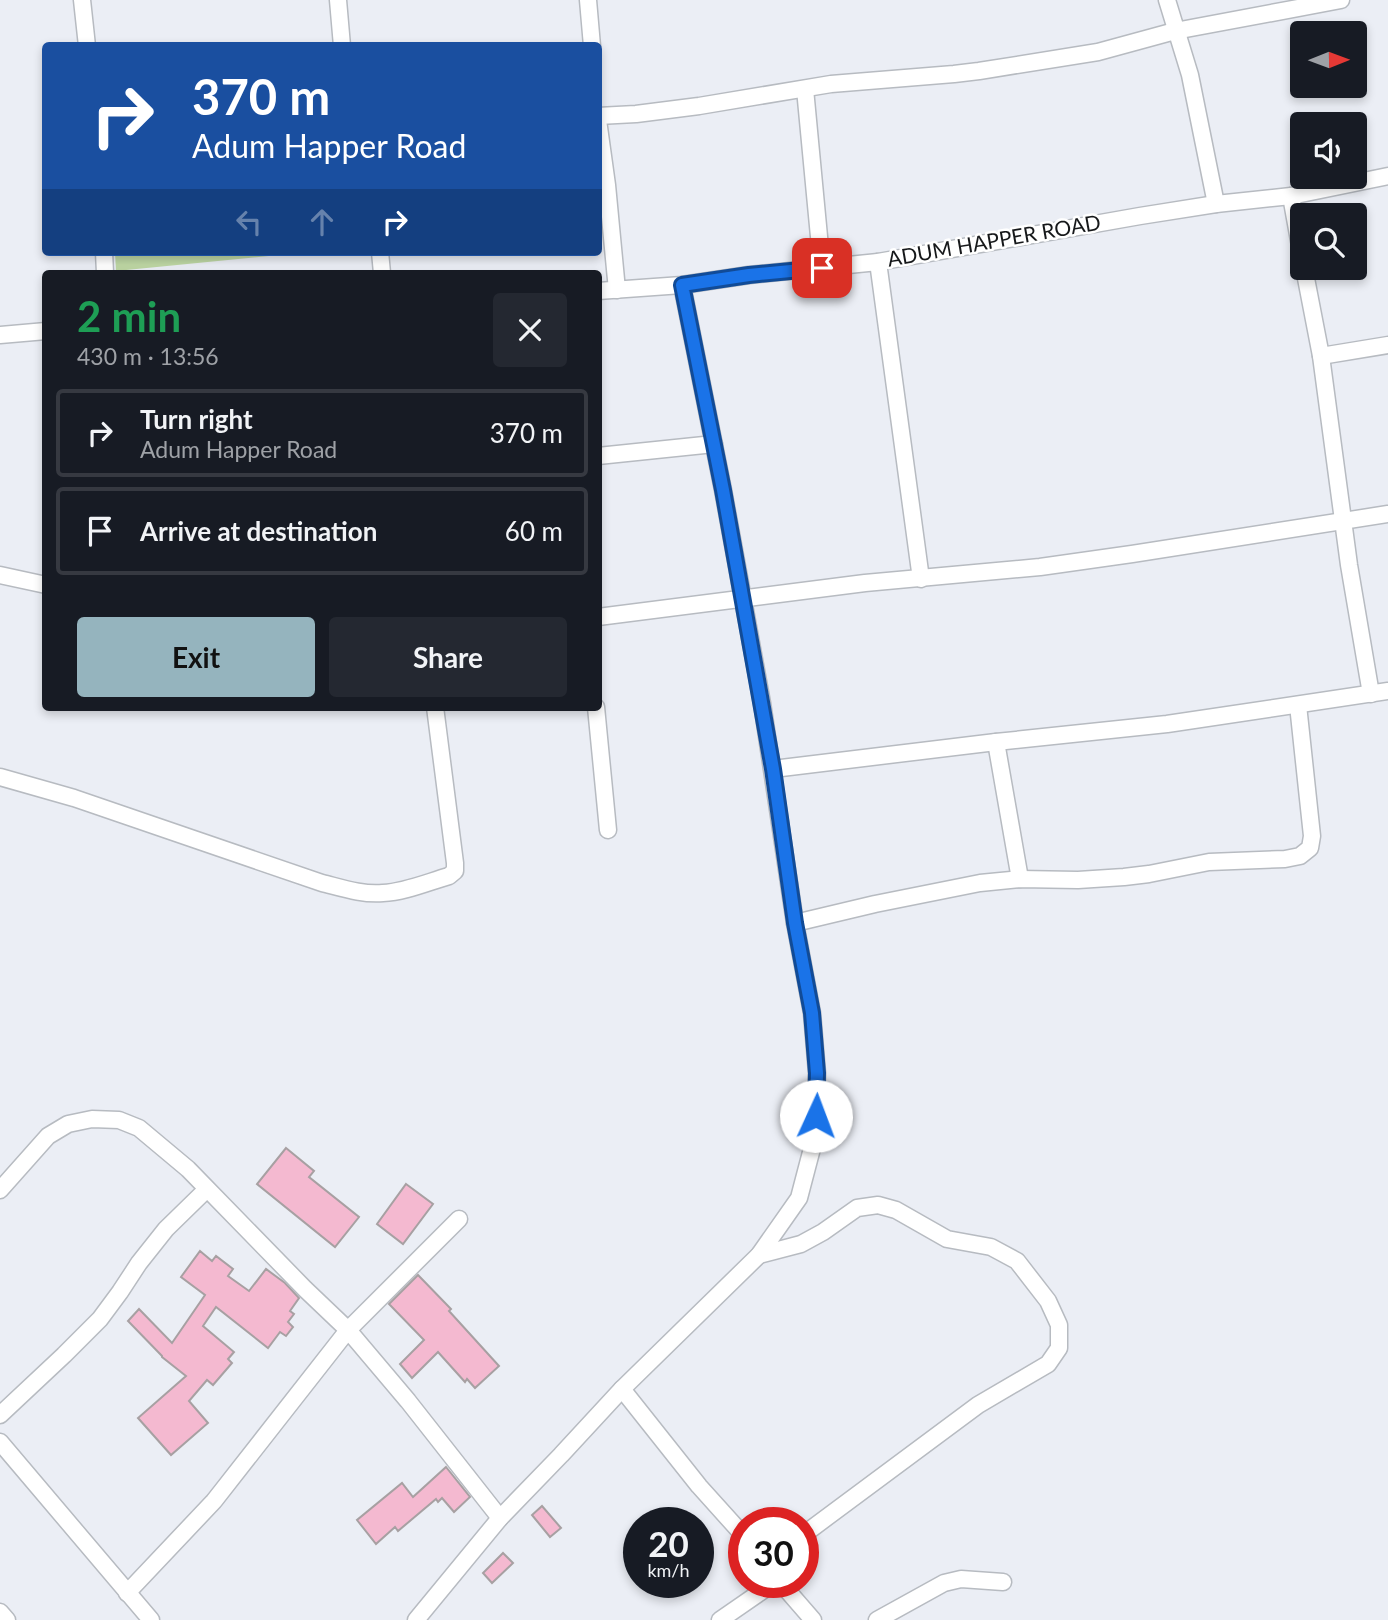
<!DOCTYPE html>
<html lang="en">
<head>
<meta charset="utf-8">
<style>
  :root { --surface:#171b24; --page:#242831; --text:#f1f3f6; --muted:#9ea1a6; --line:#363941; --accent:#95b4be }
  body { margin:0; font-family:Lato,sans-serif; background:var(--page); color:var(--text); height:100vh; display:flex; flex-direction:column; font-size:26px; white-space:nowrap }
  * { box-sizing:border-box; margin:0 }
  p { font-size:23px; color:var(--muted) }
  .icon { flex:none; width:38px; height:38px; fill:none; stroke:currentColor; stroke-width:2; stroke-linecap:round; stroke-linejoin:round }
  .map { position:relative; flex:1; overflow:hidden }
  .drawer { position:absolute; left:42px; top:270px; width:560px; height:441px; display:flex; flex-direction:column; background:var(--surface); border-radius:7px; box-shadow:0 4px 10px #0003 }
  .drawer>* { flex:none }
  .guide { position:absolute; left:42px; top:42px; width:560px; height:214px; border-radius:7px; box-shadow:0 4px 10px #0003; background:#1a4fa0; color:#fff; overflow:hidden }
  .needle { width:46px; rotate:89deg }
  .tools { position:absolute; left:1290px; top:21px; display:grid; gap:14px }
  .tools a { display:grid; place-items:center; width:77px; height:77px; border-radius:7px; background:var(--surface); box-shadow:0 4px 10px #0003; font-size:35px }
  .speed { position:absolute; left:623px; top:1507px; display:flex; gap:14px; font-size:35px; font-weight:700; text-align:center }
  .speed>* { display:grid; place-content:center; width:91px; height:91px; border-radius:50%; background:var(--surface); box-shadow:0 4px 10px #0003; line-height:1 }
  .speed small { font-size:18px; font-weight:400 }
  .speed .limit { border:10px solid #d22; background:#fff; color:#111 }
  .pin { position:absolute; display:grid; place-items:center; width:60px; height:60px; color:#fff; margin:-30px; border-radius:14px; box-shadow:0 4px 10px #0006 }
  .me { position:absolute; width:77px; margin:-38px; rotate:2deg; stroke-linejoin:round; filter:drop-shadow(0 0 5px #0008) }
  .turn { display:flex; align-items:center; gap:24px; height:147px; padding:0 35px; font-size:32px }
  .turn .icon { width:91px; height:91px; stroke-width:2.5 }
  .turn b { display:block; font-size:49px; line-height:60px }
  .lanes { display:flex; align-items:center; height:66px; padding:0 35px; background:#0003; justify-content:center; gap:35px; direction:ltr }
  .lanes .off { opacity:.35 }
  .round { display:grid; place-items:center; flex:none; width:74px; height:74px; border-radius:7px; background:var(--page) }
  .headline { display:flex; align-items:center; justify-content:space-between; height:119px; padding:0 35px }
  h1 { font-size:42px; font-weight:700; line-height:52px; color:#1e9e55 }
  .button { display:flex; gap:14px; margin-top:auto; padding:14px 35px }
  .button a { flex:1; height:80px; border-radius:7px; background:var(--accent); color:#111; font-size:28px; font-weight:700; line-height:80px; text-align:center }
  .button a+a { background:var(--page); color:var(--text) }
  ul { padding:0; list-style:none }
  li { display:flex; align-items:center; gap:21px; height:88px; margin:0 14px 10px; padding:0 21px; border:4px solid var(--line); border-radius:7px }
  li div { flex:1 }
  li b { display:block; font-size:26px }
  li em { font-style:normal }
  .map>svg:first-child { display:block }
</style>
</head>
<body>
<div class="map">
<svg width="1388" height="1620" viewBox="0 0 1388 1620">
  <rect width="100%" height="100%" fill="#ebeef5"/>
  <polygon fill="#bed7a4" points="115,252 309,252 116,271"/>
  <g fill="#f4b9d0" stroke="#a7a0a2" stroke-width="2">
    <polygon points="286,1148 314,1171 309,1177 359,1217 335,1247 257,1184"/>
    <polygon points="406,1184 433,1204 403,1244 377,1224"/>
    <polygon points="200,1251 212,1261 216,1256 233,1269 228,1276 249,1291 266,1269 285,1283 299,1298 290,1311 294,1314 288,1322 293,1327 286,1336 280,1332 268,1348 216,1307 203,1326 234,1352 228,1359 232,1363 213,1385 207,1380 189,1401 208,1423 171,1455 138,1418 186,1376 162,1357 162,1356 128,1321 139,1309 172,1343 205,1295 181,1277"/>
    <polygon points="418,1275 451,1309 449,1311 499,1366 475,1388 467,1379 465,1382 438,1352 412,1378 400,1364 424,1340 389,1304"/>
    <polygon points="446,1467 470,1497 454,1512 442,1498 438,1502 436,1499 398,1531 395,1527 376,1544 357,1520 402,1483 413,1497"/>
    <polygon points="542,1506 561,1528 550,1537 532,1515"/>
    <polygon points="503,1553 513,1563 492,1583 483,1573"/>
  </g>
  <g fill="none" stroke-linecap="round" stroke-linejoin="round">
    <defs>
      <g id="minor">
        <polyline points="82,0 87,46"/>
        <polyline points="338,0 342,46"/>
        <polyline points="588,0 592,46"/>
        <polyline points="1167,0 1190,75 1216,204"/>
        <polyline points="805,89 822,268"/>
        <polyline points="598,116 636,114 699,106 831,84 954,74 979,71 1098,52 1175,31 1341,0"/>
        <polyline points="598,120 607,185 617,290"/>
        <polyline points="1291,196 1302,257"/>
        <polyline points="104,252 105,273"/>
        <polyline points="380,252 382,273"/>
        <polyline points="878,262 921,579"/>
        <polyline points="1304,268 1321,356 1349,565 1371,694"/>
        <polyline points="598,291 682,285 749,275 878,262 1140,216 1216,204 1291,196 1388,176"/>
        <polyline points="0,335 46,331"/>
        <polyline points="1321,356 1388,345"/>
        <polyline points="598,456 714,444"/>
        <polyline points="0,575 46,585"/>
        <polyline points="598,617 865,583 1040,567 1132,554 1388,514"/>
        <polyline points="596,707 608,830"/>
        <polyline points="996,742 1020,879"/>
        <polyline points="773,769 996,742 1167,724 1388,691"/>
        <path d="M0,777L74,798L322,883C342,888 363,895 383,893C405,892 428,882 449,876L455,871V863L435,707"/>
        <polyline points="795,923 875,904 980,883 1020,879 1078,880 1124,877 1149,874 1209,862 1285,859 1300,856 1310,848 1312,836 1298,705"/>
        <polyline points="0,1190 48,1136 68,1124 92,1119 119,1120 139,1128 188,1169 305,1289 348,1330 408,1401 500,1518"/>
        <polyline points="759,1255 801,1244 823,1232 857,1208 878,1205 896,1210 947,1239 991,1247 1017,1261 1048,1301 1059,1325 1059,1348 1048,1364 978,1405 803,1535"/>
        <polyline points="622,1389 699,1486 744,1536"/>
        <polyline points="0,1415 64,1355 100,1319 120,1292 139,1263 166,1229 207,1189"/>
        <polyline points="0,1442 151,1620"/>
        <polyline points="780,1582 813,1620"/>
        <polyline points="127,1593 214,1501 348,1330 459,1219"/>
        <polyline points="0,1612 7,1620"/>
        <polyline points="416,1620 500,1518 561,1455 622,1389 759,1255 799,1198 815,1137 817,1073 812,1013 795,923 762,703 723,490 682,285"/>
        <polyline points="720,1620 775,1582"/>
        <polyline points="877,1620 944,1583 961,1579 1003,1582"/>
      </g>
    </defs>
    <use href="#minor" stroke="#b7bbc1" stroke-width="19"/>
    <use href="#minor" stroke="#fff" stroke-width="16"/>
  </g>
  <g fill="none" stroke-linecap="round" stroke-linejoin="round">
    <defs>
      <polyline id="route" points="816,1116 817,1073 812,1013 795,923 773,769 723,490 682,285 749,275 822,268"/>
    </defs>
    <use href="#route" stroke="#114b97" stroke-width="18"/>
    <use href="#route" stroke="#1a73e8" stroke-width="12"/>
  </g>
  <g text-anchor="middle" stroke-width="5" stroke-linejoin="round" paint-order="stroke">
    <g font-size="21" fill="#16181a" stroke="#fff">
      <text transform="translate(994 241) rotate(-10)" y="7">ADUM HAPPER ROAD</text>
    </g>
  </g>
</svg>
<div class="tools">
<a><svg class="needle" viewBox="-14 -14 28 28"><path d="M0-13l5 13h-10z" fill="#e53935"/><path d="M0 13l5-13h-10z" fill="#9ea1a6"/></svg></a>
<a><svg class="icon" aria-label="sound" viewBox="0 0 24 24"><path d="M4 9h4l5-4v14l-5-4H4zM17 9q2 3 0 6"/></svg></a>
<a><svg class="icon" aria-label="search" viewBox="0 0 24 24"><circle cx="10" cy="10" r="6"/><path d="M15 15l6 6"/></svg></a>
</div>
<div class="speed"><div>20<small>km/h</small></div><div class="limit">30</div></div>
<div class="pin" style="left:822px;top:268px;background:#d93025"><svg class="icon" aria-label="arrive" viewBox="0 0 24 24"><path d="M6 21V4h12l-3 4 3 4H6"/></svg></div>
<svg class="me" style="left:816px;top:1116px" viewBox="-20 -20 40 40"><circle r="19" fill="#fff"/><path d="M0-13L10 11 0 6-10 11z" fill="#1a73e8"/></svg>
<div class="guide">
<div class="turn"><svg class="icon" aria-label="right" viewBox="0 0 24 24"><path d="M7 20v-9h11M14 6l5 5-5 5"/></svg><div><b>370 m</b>Adum Happer Road</div></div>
<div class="lanes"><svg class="icon off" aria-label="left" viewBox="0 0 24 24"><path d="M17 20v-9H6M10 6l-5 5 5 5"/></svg><svg class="icon off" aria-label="ahead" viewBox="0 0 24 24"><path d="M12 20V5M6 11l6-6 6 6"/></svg><svg class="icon" aria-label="right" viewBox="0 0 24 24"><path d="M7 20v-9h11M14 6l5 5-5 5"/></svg></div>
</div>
<section class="drawer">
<div class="headline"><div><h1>2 min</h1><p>430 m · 13:56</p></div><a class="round"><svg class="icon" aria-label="close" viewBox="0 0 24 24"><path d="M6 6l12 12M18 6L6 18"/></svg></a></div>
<ul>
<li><svg class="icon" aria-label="right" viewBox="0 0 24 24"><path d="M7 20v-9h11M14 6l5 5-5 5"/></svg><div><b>Turn right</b><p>Adum Happer Road</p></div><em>370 m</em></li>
<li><svg class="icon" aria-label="arrive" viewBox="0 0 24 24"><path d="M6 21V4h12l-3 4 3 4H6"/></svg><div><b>Arrive at destination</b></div><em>60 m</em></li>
</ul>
<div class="button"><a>Exit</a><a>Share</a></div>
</section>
</div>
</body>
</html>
